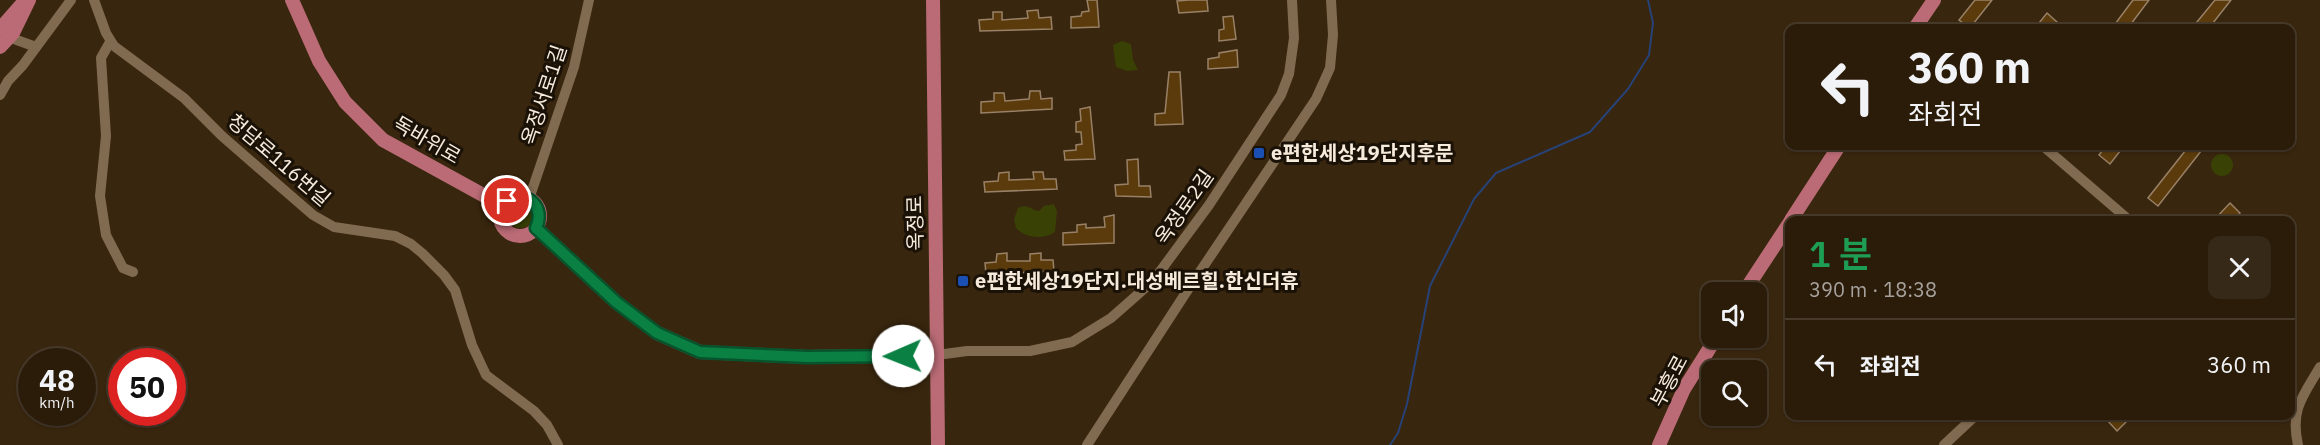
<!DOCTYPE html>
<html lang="ko">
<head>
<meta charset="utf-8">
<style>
  :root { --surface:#2b1c0a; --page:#372918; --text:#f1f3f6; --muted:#a6a19c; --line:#473a2b }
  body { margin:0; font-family:"IBM Plex Sans","Noto Sans KR",sans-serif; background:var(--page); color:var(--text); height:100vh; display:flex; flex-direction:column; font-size:22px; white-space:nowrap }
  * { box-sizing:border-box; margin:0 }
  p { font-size:20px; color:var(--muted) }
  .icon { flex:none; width:33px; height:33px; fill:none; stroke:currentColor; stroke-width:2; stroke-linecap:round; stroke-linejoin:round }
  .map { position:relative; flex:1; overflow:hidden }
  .sheet { position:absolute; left:1785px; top:216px; width:510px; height:204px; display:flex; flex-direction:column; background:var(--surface); border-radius:12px; box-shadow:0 2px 4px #0004,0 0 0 2px var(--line) }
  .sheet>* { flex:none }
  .top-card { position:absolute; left:1785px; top:24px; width:510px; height:126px; border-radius:12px; box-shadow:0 2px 4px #0004,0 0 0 2px var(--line); background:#2b1c0a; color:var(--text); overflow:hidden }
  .fabs { position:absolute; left:1701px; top:282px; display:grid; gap:12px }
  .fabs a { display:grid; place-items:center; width:66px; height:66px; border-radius:12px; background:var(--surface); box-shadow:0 2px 4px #0004,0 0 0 2px var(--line); font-size:30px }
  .speed { position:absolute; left:18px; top:348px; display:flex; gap:12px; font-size:30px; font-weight:700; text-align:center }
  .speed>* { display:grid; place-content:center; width:78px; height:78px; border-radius:50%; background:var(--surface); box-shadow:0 2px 4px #0004,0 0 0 2px var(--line); line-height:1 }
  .speed small { font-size:15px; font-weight:400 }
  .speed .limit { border:9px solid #d22; background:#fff; color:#111 }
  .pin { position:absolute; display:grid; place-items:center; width:51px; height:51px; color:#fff; margin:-26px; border:3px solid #fff; border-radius:50%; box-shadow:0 2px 6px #0007 }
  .me { position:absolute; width:66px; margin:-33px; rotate:269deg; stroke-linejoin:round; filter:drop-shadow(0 0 4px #0008) }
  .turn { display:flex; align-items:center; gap:21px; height:126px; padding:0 24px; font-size:27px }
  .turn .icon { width:78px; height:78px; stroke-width:2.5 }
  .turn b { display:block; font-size:42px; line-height:51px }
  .round { display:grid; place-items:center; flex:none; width:63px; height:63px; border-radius:12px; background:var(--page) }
  .overview { display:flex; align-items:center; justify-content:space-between; height:102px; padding:0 24px }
  h1 { font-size:36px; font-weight:600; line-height:45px; color:#1e9e55 }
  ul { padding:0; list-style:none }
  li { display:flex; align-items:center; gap:18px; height:90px; padding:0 24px; border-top:2px solid var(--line) }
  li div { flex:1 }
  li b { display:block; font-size:22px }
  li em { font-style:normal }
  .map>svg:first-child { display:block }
</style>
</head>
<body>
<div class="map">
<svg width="2320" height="445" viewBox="0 0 2320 445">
  <rect width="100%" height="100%" fill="#39260e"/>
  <g fill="#394105">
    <polygon points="1122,41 1131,44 1133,60 1138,70 1127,71 1116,67 1113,45"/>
    <circle cx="2222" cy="165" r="11"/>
    <path d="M1054,204L1057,211L1055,232C1044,240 1025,238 1016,228L1014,219L1018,208C1029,203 1030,210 1039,211L1044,206Z"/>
    <circle cx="520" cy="216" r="12"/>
  </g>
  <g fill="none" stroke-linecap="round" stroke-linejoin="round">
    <polyline stroke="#274276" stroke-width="2" points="1390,445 1398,433 1407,404 1430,286 1474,199 1496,173 1590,132 1628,89 1649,55 1653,23 1648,0"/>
  </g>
  <g fill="#5b3b0b" stroke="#988167" stroke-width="1.5">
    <polygon points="1087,0 1097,0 1099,27 1071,28 1071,17 1081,16 1082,12 1089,11"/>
    <polygon points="1189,0 1207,0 1208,11 1179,13 1177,1"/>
    <polygon points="1975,0 1992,0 1970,28 1959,20"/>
    <polygon points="2133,0 2149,0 2128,28 2120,28 2115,24"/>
    <polygon points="2215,0 2231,0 2209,28 2192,28"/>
    <polygon points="1038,10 1039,18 1051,17 1052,29 980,31 979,20 993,19 993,12 1002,12 1002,20 1028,18 1027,11"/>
    <polygon points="2047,13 2057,22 2052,28 2035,28"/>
    <polygon points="1233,16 1236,39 1219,41 1219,30 1224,29 1223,17"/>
    <polygon points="1237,50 1238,67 1208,69 1208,59 1219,57 1219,53"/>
    <polygon points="1169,72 1180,72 1183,124 1155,125 1155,114 1165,113"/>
    <polygon points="1030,91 1040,91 1041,99 1052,98 1052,109 981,113 981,102 994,101 994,93 1004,93 1005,101 1029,99"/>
    <polygon points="1090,107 1095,159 1065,160 1064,151 1076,150 1076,145 1082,144 1081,132 1076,132 1076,122 1081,121 1080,109"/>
    <polygon points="2106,146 2124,146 2110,164 2099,155"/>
    <polygon points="2189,146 2205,146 2158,206 2148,198"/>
    <polygon points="1138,159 1139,186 1150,186 1151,197 1116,196 1115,185 1128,184 1127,160"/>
    <polygon points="1009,172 1009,180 1034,179 1033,172 1043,172 1044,179 1056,179 1057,189 985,192 984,182 998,181 999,173"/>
    <polygon points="2230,203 2240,213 2234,220 2214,220"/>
    <polygon points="1114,215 1114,243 1063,245 1063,233 1077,232 1077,225 1086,224 1086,228 1105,227 1104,217"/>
    <polygon points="1007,253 1007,261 1030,261 1030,254 1041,253 1041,260 1053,260 1054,271 986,274 985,263 996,262 997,254"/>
    <polygon points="2111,416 2132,416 2117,431 2107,420"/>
  </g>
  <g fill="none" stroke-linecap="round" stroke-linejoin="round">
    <g stroke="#806a50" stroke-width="10">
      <polyline points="94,0 106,33 114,46 184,98 222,136 313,215 334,227 395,236 411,244 422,253 444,275 455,290 472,345 486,375 534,411 547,425 558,445"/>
      <polyline points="3,35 36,47"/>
      <polyline points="110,42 101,58 106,136 100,196 106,235 123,268 133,272"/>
      <polyline points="0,95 8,81 23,65 71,0"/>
      <polyline points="2043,146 2129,220"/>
      <polyline points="529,199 574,67 589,0"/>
      <polyline points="937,355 967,351 1030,351 1072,342 1111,318 1153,281 1209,205 1281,95 1289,74 1294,38 1292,0"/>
      <polyline points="1087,445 1187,291 1316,99 1330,68 1333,35 1331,0"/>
      <polyline points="1944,445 1975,416"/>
      <path d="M2298,445C2290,409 2303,396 2320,367"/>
    </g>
    <g stroke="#ba6b75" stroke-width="14">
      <polyline points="292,0 319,61 345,102 383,140 503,206"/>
      <polyline points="933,0 938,445"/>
      <polyline points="1915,28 1934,0"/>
      <polyline points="0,29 22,4"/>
      <polyline points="0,47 13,33 29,0"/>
      <circle cx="520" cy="216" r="20"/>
      <polyline points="1791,220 1839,146"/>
      <polyline points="536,228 616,302 657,333 700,352 807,357 937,355"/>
      <polyline points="1744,292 1790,222"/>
      <polyline points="1659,445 1684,389 1716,338"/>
    </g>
  </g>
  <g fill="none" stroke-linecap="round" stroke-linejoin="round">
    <defs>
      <path id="route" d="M507,201C527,189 546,207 536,228L616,302L657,333L700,352L807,357L903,356"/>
    </defs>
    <use href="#route" stroke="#07532c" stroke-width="15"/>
    <use href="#route" stroke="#0b8043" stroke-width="10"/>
  </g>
  <g fill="#1a4fb4" stroke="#1a1107" stroke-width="2">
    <rect x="1253" y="147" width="12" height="12" rx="3"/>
    <rect x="957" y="275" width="12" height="12" rx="3"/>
  </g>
  <g text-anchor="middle" stroke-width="6" stroke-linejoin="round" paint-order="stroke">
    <g font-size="20" fill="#f7ebdc" stroke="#1a1107">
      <text transform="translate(544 95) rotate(-72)" y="7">옥정서로1길</text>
      <text transform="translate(427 140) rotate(30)" y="7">독바위로</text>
      <text transform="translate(279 160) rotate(41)" y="7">청담로116번길</text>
      <text transform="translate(1184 207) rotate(-55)" y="7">옥정로2길</text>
      <text transform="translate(915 223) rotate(-91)" y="7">옥정로</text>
      <text transform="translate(1669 381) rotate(-62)" y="7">부흥로</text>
    </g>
    <g font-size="20" font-weight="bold" fill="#f7ebdc" stroke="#1a1107" text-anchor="start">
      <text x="1271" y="160">e편한세상19단지후문</text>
      <text x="975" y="288">e편한세상19단지.대성베르힐.한신더휴</text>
    </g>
  </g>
</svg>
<div class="fabs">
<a><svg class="icon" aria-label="sound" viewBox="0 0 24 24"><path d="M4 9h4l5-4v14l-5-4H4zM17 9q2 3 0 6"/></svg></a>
<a><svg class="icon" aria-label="search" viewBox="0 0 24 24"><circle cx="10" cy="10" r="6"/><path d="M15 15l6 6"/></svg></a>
</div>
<div class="speed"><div>48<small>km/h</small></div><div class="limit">50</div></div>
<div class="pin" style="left:507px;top:201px;background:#d93025"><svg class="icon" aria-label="arrive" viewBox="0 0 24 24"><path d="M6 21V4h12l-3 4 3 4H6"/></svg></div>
<svg class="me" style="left:903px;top:356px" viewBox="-20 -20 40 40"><circle r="19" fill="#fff"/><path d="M0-13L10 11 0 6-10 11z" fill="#0b8043"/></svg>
<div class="top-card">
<div class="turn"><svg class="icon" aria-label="left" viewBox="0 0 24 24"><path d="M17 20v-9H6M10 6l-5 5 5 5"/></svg><div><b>360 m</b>좌회전</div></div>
</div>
<section class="sheet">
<div class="overview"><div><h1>1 분</h1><p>390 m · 18:38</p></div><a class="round"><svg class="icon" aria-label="close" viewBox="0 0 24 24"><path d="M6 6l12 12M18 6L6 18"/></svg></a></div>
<ul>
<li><svg class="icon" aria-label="left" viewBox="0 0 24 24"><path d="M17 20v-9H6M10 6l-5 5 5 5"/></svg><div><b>좌회전</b></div><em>360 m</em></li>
</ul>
</section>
</div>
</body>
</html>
